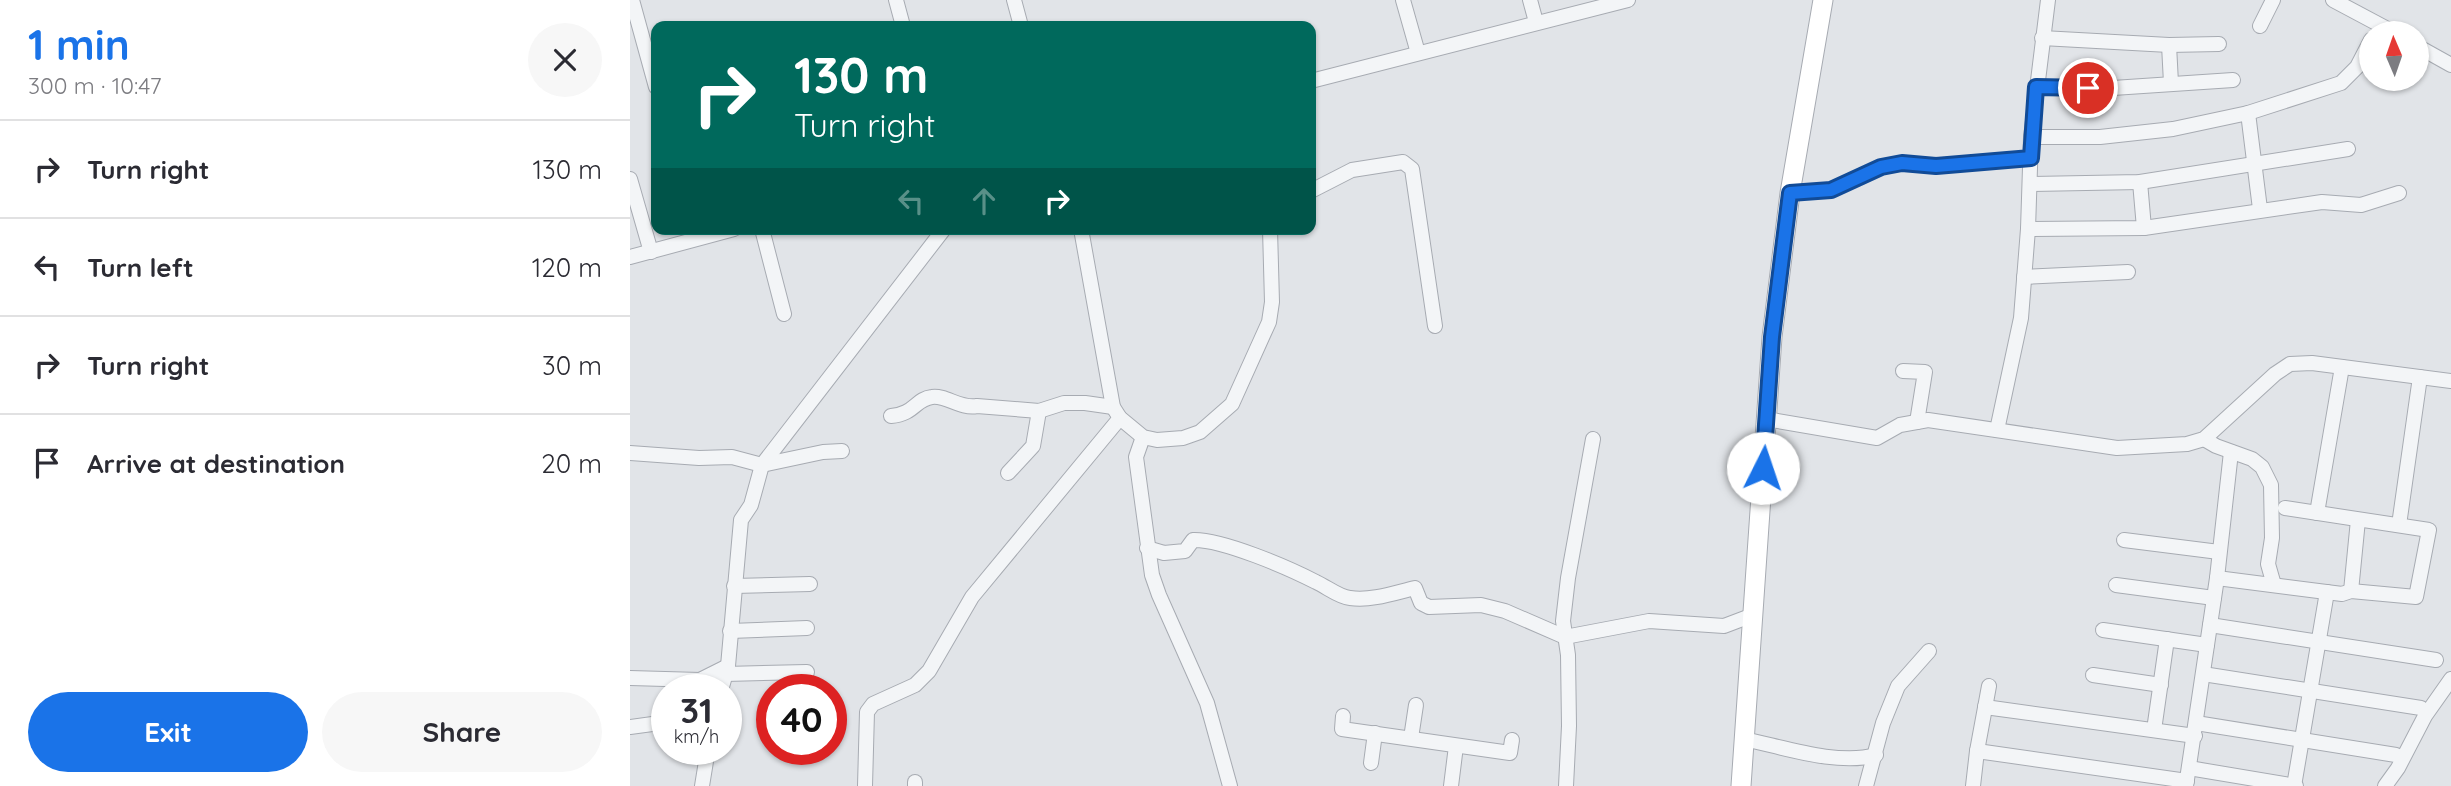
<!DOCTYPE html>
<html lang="en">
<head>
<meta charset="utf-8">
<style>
  :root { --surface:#fff; --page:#f7f7f7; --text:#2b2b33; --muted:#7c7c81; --line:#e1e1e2; --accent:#1a73e8 }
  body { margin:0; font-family:Quicksand,sans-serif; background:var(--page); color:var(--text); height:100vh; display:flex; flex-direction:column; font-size:26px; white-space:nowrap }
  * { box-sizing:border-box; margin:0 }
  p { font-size:23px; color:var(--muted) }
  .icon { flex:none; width:38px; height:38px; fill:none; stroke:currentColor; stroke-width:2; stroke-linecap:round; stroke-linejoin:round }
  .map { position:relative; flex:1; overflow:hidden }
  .details { display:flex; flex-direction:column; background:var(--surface); width:630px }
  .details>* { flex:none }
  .guide { position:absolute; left:21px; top:21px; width:665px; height:214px; border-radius:14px; box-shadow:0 2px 5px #0004; background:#00695c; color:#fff; overflow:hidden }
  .needle { width:46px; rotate:358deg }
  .buttons { position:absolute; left:1729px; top:21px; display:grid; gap:14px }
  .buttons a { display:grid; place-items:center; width:70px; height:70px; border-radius:50%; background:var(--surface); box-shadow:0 2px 5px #0004; font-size:35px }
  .speed { position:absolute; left:21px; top:674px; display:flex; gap:14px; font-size:35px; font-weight:700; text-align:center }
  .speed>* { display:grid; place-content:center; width:91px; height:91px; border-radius:50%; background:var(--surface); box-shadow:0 2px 5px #0004; line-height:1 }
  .speed small { font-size:18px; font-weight:400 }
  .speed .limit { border:10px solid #d22; background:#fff; color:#111 }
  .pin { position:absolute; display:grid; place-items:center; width:60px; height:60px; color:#fff; margin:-30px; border:4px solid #fff; border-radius:50%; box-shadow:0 2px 7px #0007 }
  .me { position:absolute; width:77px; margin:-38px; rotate:4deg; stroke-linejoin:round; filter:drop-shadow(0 0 5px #0008) }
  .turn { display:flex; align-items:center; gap:24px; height:147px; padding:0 28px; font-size:32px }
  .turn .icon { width:91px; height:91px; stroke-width:2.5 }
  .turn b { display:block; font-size:49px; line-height:60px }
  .lanes { display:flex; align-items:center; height:66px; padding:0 28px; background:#0003; justify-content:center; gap:35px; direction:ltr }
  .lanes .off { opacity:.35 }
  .round { display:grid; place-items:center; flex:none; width:74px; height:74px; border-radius:37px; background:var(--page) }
  .overview { display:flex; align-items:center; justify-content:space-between; height:119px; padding:0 28px }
  h1 { font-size:42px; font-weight:800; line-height:52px; color:var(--accent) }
  .action { display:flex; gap:14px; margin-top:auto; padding:14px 28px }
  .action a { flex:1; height:80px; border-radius:42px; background:var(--accent); color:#fff; font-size:28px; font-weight:800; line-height:80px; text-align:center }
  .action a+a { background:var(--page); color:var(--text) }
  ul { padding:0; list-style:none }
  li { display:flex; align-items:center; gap:21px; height:98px; padding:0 28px; border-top:2px solid var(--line) }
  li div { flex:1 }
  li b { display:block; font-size:26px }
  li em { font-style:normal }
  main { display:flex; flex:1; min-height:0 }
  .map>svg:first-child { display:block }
</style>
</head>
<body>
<main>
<section class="details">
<div class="overview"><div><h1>1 min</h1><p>300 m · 10:47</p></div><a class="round"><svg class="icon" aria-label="close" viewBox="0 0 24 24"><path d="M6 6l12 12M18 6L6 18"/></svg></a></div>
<ul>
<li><svg class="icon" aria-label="right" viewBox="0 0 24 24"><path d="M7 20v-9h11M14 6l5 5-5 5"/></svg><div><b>Turn right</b></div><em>130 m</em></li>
<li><svg class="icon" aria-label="left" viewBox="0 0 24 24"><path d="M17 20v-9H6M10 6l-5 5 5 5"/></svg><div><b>Turn left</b></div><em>120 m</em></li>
<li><svg class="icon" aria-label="right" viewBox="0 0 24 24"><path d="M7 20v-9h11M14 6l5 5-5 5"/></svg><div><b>Turn right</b></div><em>30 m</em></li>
<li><svg class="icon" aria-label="arrive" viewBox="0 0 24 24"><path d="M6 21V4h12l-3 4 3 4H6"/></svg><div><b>Arrive at destination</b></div><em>20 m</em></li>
</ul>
<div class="action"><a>Exit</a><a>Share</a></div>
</section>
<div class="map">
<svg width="1821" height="786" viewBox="0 0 1821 786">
  <rect width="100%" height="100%" fill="#e1e4e8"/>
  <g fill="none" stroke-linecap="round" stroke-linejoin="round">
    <defs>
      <g id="street">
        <polyline points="2,0 26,87"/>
        <polyline points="266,0 273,26"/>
        <polyline points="384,0 391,26"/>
        <polyline points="773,0 788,53"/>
        <polyline points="900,0 906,22"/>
        <polyline points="1703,0 1765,33"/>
        <polyline points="1630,26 1643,0"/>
        <polyline points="1412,38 1539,45 1589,44"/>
        <polyline points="1539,45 1541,83"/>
        <polyline points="1787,46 1821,65"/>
        <polyline points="681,81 998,0"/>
        <polyline points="1406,87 1483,88 1603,80"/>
        <polyline points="1618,113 1630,209"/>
        <polyline points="1401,137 1470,137 1543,129 1618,113 1711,83 1727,67 1741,40"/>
        <polyline points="0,179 21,252"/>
        <polyline points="1510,182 1514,228"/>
        <polyline points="1400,184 1510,182 1718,149"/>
        <polyline points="681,191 722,170 773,162 782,169 805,326"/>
        <polyline points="1160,193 1201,190 1251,167 1272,163 1306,166 1400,158"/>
        <polyline points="132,229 154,314"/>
        <polyline points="451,229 483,407 490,418 513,437 527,440 553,438 570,432 602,404 639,322 642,302 640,229"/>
        <polyline points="1398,229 1514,228 1692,202 1731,205 1769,193"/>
        <polyline points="0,257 104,229"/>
        <polyline points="1394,277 1498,272"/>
        <polyline points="1273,371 1295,372 1287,422"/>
        <path d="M261,416C285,414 285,399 302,397C316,395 330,409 347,406L409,411L434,403H455L483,407"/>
        <polyline points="1136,419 1247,438 1270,425 1298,420 1487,448 1557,444 1574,439 1645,374 1660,364 1682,363 1821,381"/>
        <polyline points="1367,430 1391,318 1398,229 1401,137 1418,0"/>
        <polyline points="513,437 506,457 522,575 529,595 577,703 600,786"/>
        <polyline points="1574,439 1586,446 1622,459 1632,467 1641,485 1642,538 1638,564 1644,585"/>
        <polyline points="0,453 69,458 102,457 132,465 193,452 212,451"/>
        <polyline points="378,473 403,446 409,411"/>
        <polyline points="1687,513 1712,367"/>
        <polyline points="1769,525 1790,377"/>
        <polyline points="1494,540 1589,552"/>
        <path d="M517,548L534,553L555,551L563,540C592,539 659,568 686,582C697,587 709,597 720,598C742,601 764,593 785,588L791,603L799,607L851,605L875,611L935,637L1019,621L1094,626L1123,615"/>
        <polyline points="1587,578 1712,594 1721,591 1786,597 1799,530 1655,508"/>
        <polyline points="1486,585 1584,598"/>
        <polyline points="104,586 180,584"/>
        <polyline points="1721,591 1728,520"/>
        <polyline points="1580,625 1806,660"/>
        <polyline points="1473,630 1577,645"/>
        <polyline points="100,631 177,628"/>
        <polyline points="95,674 177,672"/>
        <polyline points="1573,674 1791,708"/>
        <polyline points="1463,675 1531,685"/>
        <polyline points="0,678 70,680 98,666"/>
        <polyline points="91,690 98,666 111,520 121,505 132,465 314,229"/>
        <polyline points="1355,707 1565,736"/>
        <polyline points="713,716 712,729 880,753 882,740"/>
        <polyline points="1566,723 1766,755"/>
        <polyline points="0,727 37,722"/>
        <polyline points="1524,730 1537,639"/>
        <polyline points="781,738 786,705"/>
        <path d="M1114,739C1153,747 1208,766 1246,755"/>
        <polyline points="1347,751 1557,781"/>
        <polyline points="741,763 745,733"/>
        <polyline points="1559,768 1666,786"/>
        <polyline points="285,782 285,786"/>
        <polyline points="72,786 78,749"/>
        <polyline points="235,786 237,712 243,704 285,685 299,671 342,597 490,418"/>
        <polyline points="821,786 826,746"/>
        <polyline points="936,786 939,726 938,655 933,621 938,578 963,439"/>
        <polyline points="1236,786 1253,723 1268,686 1299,651"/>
        <polyline points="1343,786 1347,751 1359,686"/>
        <polyline points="1556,786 1587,578 1601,452"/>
        <polyline points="1664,786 1697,592"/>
        <polyline points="1755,786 1768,768 1795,716 1821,679"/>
      </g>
      <polyline id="secondary" points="1111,786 1142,337 1160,193 1193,0"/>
    </defs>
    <use href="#street" stroke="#a7abb2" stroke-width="16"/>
    <use href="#secondary" stroke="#a7abb2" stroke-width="21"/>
    <use href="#street" stroke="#f3f5f7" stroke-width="14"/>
    <use href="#secondary" stroke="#fff" stroke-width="19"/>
  </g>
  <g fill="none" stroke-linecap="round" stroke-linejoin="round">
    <defs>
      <polyline id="route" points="1133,468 1142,337 1160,193 1201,190 1251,167 1272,163 1306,166 1401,158 1406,87 1458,88"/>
    </defs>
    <use href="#route" stroke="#114b97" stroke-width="18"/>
    <use href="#route" stroke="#1a73e8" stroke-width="12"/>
  </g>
</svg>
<div class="buttons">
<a><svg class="needle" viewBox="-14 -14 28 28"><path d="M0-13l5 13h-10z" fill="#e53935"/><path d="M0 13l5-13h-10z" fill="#7c7c81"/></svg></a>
</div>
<div class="speed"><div>31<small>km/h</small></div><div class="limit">40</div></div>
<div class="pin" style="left:1458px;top:88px;background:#d93025"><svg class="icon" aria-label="arrive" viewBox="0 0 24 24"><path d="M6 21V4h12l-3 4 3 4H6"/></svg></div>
<svg class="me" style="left:1133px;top:468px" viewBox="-20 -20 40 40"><circle r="19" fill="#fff"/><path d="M0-13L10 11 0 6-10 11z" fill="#1a73e8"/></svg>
<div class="guide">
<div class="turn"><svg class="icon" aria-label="right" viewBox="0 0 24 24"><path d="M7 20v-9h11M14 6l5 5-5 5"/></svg><div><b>130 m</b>Turn right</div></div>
<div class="lanes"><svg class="icon off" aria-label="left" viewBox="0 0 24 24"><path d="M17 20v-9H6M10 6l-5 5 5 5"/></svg><svg class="icon off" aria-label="ahead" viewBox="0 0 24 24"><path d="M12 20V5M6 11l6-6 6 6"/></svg><svg class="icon" aria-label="right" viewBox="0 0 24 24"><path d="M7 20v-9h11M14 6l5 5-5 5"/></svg></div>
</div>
</div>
</main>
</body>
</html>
